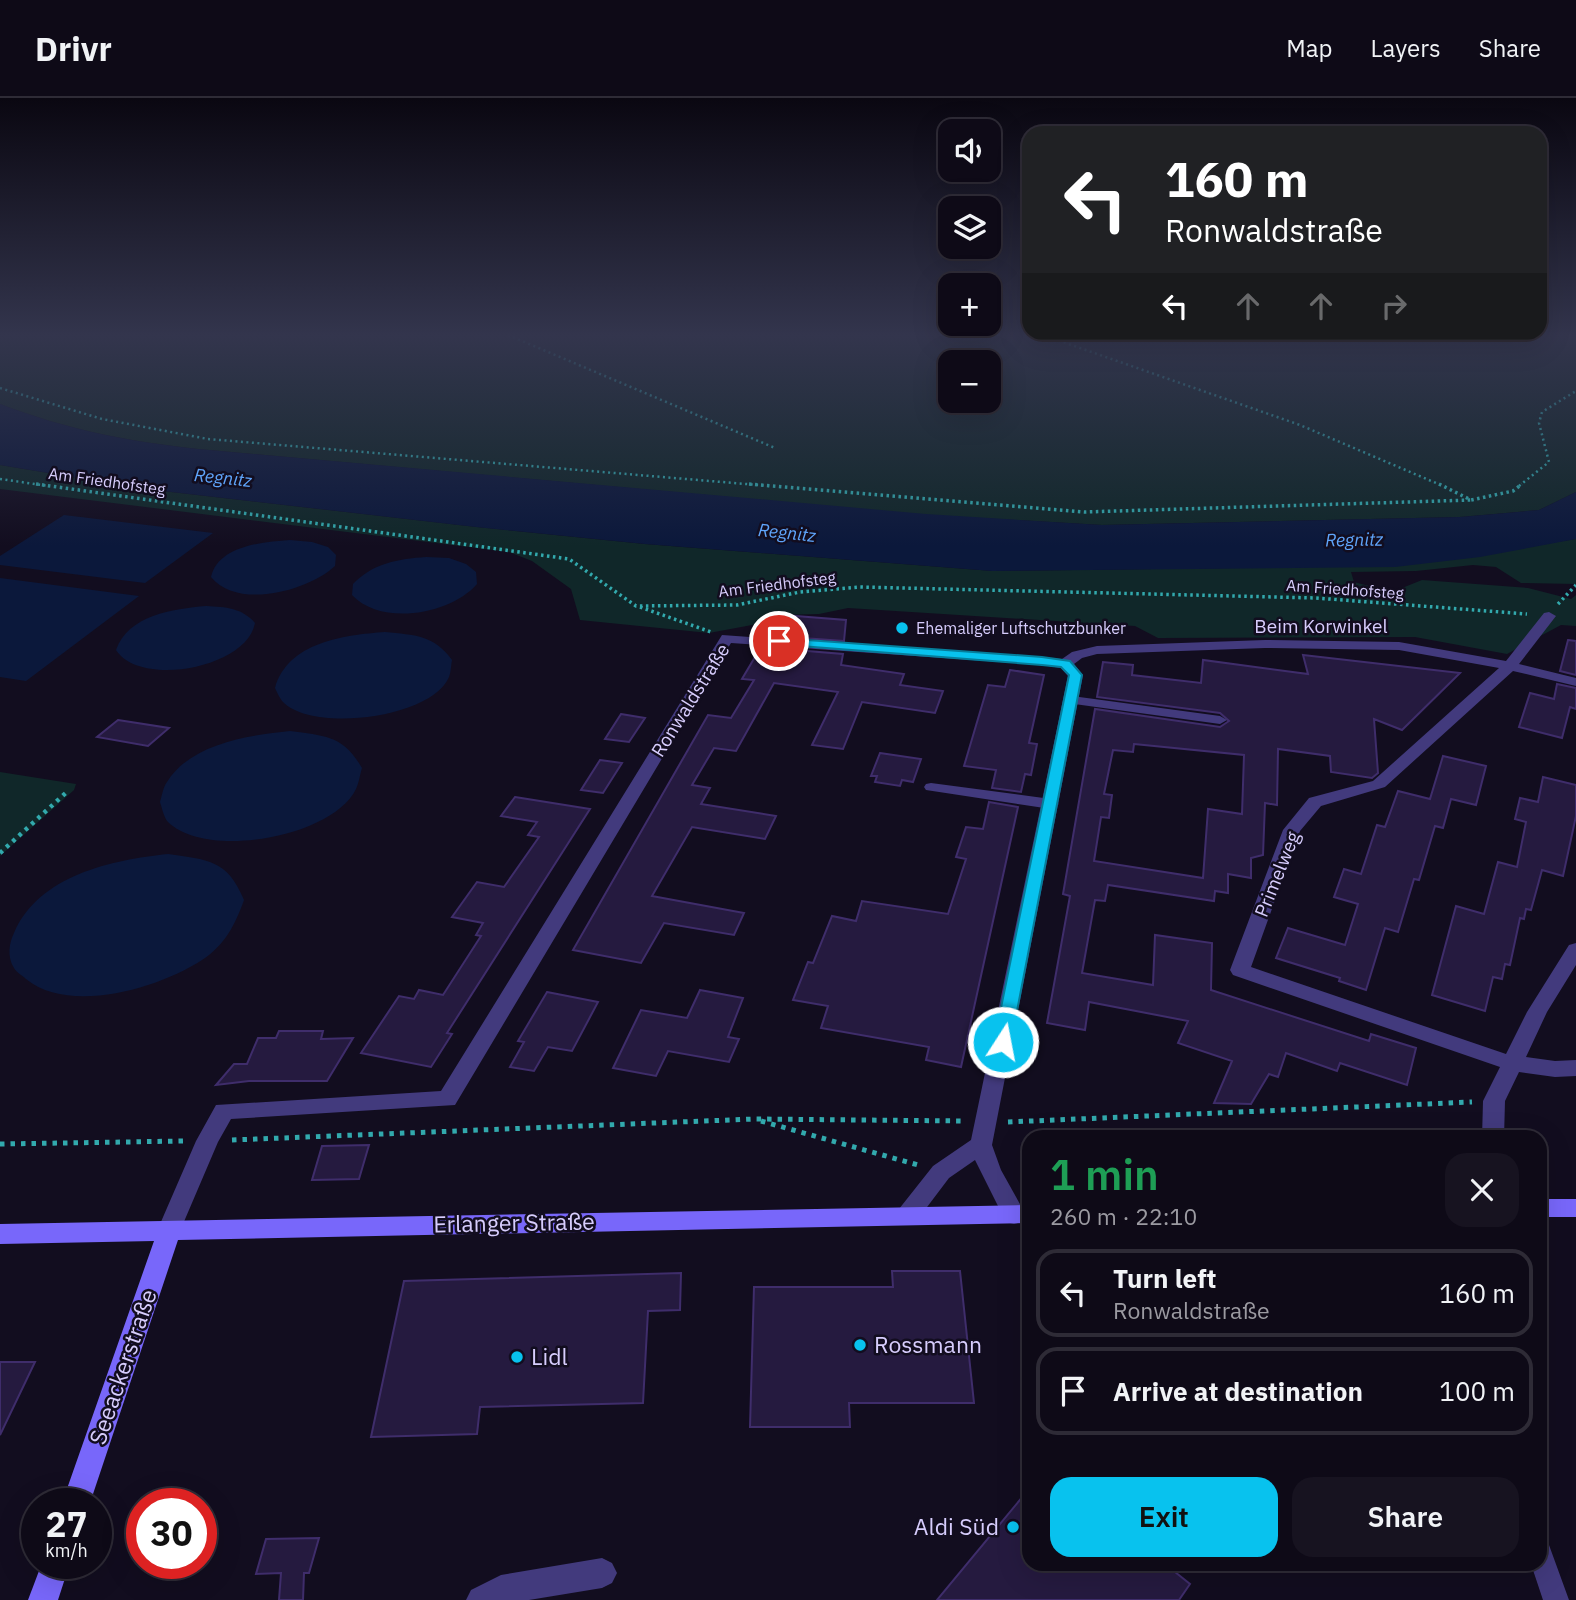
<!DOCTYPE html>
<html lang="en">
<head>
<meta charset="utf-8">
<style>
  :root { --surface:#0e0a17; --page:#171320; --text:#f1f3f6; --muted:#9b9aa1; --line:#2e2b36; --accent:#08c2ee }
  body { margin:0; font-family:"IBM Plex Sans",sans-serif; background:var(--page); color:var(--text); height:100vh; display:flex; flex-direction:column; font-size:26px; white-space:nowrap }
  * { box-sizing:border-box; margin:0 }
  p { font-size:23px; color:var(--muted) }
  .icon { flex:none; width:38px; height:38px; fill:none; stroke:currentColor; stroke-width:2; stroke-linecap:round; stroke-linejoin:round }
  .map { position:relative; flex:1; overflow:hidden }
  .sheet { position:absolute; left:1022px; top:1032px; width:525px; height:441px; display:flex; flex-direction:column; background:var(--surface); border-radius:21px; box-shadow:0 7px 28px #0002,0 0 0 2px var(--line) }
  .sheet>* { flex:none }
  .banner { position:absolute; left:1022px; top:28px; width:525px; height:214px; border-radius:21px; box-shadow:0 7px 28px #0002,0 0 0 2px var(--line); background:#202124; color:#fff; overflow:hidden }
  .tools { position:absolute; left:938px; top:21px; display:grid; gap:14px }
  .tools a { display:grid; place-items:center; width:63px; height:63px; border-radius:14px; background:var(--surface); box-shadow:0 7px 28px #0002,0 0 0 2px var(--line); font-size:35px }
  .speed { position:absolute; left:21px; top:1390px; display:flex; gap:14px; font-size:35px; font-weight:700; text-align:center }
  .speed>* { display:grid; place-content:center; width:91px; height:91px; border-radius:50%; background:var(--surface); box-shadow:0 7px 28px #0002,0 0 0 2px var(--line); line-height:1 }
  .speed small { font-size:18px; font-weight:400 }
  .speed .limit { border:10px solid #d22; background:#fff; color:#111 }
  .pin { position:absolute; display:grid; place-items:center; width:60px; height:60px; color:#fff; margin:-30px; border:4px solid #fff; border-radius:50%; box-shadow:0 2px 7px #0007 }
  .me { position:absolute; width:77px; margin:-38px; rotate:11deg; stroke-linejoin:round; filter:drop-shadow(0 0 5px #0008) }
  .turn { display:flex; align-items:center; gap:24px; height:147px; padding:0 28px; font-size:32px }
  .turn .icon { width:91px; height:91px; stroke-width:2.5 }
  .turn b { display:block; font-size:49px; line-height:60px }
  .lanes { display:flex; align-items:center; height:66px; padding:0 28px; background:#0003; justify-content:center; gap:35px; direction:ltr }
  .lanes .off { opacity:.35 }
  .round { display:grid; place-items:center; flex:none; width:74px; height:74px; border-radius:21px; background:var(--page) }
  .summary { display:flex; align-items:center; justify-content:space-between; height:119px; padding:0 28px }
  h1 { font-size:42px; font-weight:600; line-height:52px; color:#1e9e55 }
  .action { display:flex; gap:14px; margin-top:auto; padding:14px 28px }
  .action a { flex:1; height:80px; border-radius:21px; background:var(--accent); color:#111; font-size:28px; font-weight:600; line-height:80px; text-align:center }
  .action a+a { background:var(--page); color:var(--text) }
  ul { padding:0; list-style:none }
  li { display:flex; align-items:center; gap:21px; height:88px; margin:0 14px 10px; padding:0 14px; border:4px solid var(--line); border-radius:21px }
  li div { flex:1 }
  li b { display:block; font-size:26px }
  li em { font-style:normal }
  header { display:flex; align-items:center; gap:42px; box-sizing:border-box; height:98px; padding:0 35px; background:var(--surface); border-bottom:2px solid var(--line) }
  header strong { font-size:33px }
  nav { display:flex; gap:38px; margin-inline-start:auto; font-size:24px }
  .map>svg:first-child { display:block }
</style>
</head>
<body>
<header>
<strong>Drivr</strong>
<nav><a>Map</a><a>Layers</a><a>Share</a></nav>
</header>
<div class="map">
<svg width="1576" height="1502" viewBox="0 0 1576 1502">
  <rect width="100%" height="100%" fill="#120d1f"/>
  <g fill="#102729" fill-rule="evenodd">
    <path d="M0,237H1576V394L1539,412L1460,419L1102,427L926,417L198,351C125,343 69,332 0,306ZM950,264H989V303H950Z"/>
    <polygon points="0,367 145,391 477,429 645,446 993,473 1395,468 1576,441 1576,486 1521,485 1496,469 1473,467 1416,473 1351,474 1354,484 1392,494 1422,482 1528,490 1571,501 1576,497 1576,528 1561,527 1507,556 1415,539 1158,540 1135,528 848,510 819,516 779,517 768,524 709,535 580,522 571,491 532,463 509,454 0,391"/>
    <polygon points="0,674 76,686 74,692 0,758"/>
  </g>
  <g fill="#0b183b">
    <path d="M0,306C69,332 125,343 198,351L926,416L1102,427L1460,419L1539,412L1576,394V441L1480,459L1395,469L992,473L645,446L476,429L146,391L0,367Z"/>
    <polygon points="64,417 213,435 145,485 0,467 0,458"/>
    <path d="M290,442L312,444L328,449L336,457L335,468C308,493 237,512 211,479C218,448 262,444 290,442Z"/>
    <path d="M426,459L449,460L466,466L476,474L477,486C451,516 382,529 352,497L353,486C373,465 398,461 426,459Z"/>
    <polygon points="0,480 139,498 26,583 0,579"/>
    <path d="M206,508C226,509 242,510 255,525C247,570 140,590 116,552C128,517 173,511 206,508Z"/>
    <path d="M385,534C415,537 434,537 452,562C451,567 451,574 449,579C432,620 313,635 283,604C280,601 277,594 275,590C288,544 344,537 385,534Z"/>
    <path d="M290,633C325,638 343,637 362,670C360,676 359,685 356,691C333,739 207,762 168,724C164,720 162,710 160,704C162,698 163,689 167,684C191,645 250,637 290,633Z"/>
    <path d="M168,756C208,762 227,761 244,802C235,827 225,847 202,862C159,890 70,917 26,881C23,878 16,874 14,870C7,859 9,845 14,835C39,777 112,762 168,756Z"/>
  </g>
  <g fill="#251a3f" stroke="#3f2d6b" stroke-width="2" fill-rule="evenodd">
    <polygon points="783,517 846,522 844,543 775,538"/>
    <polygon points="1568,542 1576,543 1576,577 1560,573"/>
    <polygon points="771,550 843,556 841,567 904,576 900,587 943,593 935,615 862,604 843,651 812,647 838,594 774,585 736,653 714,650 692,687 710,690 701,706 776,718 765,741 692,729 652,798 744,815 734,837 664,825 641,865 573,852 708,617 731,620 754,582 742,581 755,559 767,560"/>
    <path d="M1303,557L1460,575L1402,632L1374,621L1378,675L1372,680L1331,674L1330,658L1278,651L1277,707L1265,705L1263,757L1251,760V780L1228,776V795L1215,793L1214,803L1108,787L1105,803L1095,802L1082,875L1153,887L1155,837L1212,845L1211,892L1369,943L1371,936L1416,950L1407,987L1340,965L1337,973L1286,955L1278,979L1269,976L1251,1006L1214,1005L1232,963L1178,945L1188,923L1089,904L1085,932L1047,925L1070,798L1063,796L1095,611L1220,629L1229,623L1220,615L1097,599L1103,564L1133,567L1132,577L1201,585L1203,562L1308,576ZM1134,646L1244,657L1242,716L1208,711L1203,780L1094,763L1101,719L1109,720L1112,697L1104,696L1113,652L1133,654Z"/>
    <polygon points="1010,572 1044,577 1029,645 1037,646 1031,677 1025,676 1021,694 992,690 996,672 964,668 988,587 1005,589"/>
    <polygon points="1557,586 1576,590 1576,611 1570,609 1562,640 1519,629 1530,595 1554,601"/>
    <polygon points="621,616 645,620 629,644 605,641"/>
    <polygon points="118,622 169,630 148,648 97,639"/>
    <polygon points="880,655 921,661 913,684 902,682 900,688 875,684 877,678 871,678"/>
    <polygon points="1443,658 1486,668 1476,707 1451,701 1443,730 1435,728 1419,782 1414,781 1398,834 1385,830 1366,892 1339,883 1340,880 1276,860 1288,830 1345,847 1358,806 1334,799 1344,771 1361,776 1377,727 1385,729 1398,693 1430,701"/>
    <polygon points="600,662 622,665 603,695 581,692"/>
    <polygon points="1543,679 1576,687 1576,718 1563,778 1542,772 1531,812 1526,811 1524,821 1520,820 1510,867 1505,866 1502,881 1493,879 1485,913 1432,897 1456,808 1484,816 1498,764 1517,769 1526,724 1515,721 1520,700 1538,704"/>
    <polygon points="515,699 590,711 447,935 452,936 431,969 361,955 399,898 414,901 419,892 443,897 481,838 476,837 483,825 452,819 477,784 504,789 539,739 528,737 537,724 501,718"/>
    <polygon points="989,704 1018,709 961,969 926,962 929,949 821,930 828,908 793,902 808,864 813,865 832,818 856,823 862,803 948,816 966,761 956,759 966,729 983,731"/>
    <polygon points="700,892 743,900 728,939 739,941 729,964 668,953 656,978 613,970 641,912 687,920"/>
    <polygon points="547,894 598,904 572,953 548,949 534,973 510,969 524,944 518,943"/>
    <polygon points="279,933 323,933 321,941 353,940 327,983 249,983 216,987 234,966 247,966 258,940 276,940"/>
    <polygon points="369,1047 359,1081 312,1082 322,1048"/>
    <polygon points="892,1173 960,1173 974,1305 849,1305 850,1329 750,1329 754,1189 893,1189"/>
    <polygon points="681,1175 680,1212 648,1213 643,1305 480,1309 477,1336 371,1339 404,1183"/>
    <polygon points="0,1264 35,1264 0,1337"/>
    <polygon points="1029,1391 1029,1466 1165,1466 1190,1486 1179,1502 937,1502"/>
    <polygon points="319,1440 309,1475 304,1475 303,1502 279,1502 281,1475 256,1476 266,1441"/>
  </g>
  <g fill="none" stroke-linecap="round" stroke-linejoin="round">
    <g stroke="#32a9ad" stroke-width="2.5" stroke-dasharray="2 3.5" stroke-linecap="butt">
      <polyline points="508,237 775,350"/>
      <polyline points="1043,237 1300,327 1443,388"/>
      <polyline points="0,290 102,321 208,341 770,388"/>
      <polyline points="0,381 49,388"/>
      <polyline points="1519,388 1549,364 1539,325 1542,314 1576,293"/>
    </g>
    <g stroke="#32a9ad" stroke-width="3.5" stroke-dasharray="2.5 3.5" stroke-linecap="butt">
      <polyline points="36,386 569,461 636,508 737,507 800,494 860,489 1316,500 1527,516"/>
      <polyline points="749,386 1084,414 1471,402"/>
      <polyline points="1439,386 1471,402 1513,393 1522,386"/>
      <polyline points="1558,506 1576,487"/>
      <polyline points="640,509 711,534"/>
    </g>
    <polyline stroke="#32a9ad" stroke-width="4.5" stroke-dasharray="3.5 5" stroke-linecap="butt" points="0,755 69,692"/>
    <g stroke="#32a9ad" stroke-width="5" stroke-dasharray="4.5 6" stroke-linecap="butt">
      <polyline points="761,1023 918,1067"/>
      <polyline points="1008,1024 1472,1004"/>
      <polyline points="232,1042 754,1021 965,1023"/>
      <polyline points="0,1046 185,1043"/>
    </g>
    <g fill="#423a7d" fill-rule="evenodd">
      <polygon points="1072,598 1220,618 1227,622 1220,626 1067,605 1065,602"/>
      <polygon points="931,685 1051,701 1059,706 1051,711 926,692 924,689 926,686"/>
      <polygon points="1540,1443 1549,1447 1569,1502 1543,1502 1531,1466 1540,1466"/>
    </g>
    <g fill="#423a7d" fill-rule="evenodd">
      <polygon points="1549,514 1556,518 1519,566 1576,580 1576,588 1513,573 1385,689 1321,708 1300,733 1251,869 1506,956 1527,914 1569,847 1576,845 1576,867 1547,914 1526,959 1555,963 1576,962 1576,978 1555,979 1519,974 1505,1003 1504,1040 1482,1040 1483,1003 1500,969 1233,877 1230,872 1283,732 1309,700 1373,683 1499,570 1399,552 1265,550 1097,556 1082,560 1074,566 1083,577 992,1047 1001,1072 1026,1117 1022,1124 1014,1126 1006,1124 975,1062 949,1080 915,1125 907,1127 899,1125 895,1118 899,1111 933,1068 971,1042 1068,578 1061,570 1042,567 731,545 455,1007 231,1021 218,1044 177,1140 169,1143 161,1140 157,1133 196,1043 216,1007 441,993 722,537 1062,561 1072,554 1097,548 1265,542 1399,544 1506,563 1544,515"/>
      <polygon points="602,1460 612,1465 617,1475 612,1485 602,1490 529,1502 466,1502 471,1492 501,1477"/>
    </g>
    <g fill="#7867fa" fill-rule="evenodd">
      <rect x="1540" y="1101" width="36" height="18"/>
      <polygon points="1029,1107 1029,1125 178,1142 90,1405 62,1405 154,1143 0,1146 0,1126"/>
      <polygon points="42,1465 70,1465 58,1502 28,1502"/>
    </g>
  </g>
  <linearGradient id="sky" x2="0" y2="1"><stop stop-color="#0a0711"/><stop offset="0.53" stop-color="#33354d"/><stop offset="1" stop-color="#33354d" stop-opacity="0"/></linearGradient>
  <rect width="1576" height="448" fill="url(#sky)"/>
  <polygon fill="#08c2ee" stroke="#057e9b" stroke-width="2" points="779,540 1042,559 1070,563 1082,577 1010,949 997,949 994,944 1069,577 1061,569 1042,567 775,546 775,541"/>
  <g fill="#08c2ee" stroke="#120d1f" stroke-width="2.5">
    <circle cx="902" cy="530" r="7"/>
    <circle cx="860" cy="1247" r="7"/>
    <circle cx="517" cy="1259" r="7"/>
    <circle cx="1013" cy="1429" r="7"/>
  </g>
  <g text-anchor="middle" stroke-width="5" stroke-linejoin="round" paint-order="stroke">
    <g font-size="16" fill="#d7cdfd" stroke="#120d1f">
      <text transform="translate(107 383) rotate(8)" y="6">Am Friedhofsteg</text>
      <text transform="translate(777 486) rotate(-7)" y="6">Am Friedhofsteg</text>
      <text transform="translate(1345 491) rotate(4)" y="6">Am Friedhofsteg</text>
    </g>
    <g font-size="16" fill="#d7cdfd" stroke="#120d1f" text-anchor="start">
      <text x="916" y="536">Ehemaliger Luftschutzbunker</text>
    </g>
    <g font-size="18" font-style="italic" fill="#5fa4fa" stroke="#120d1f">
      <text transform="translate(223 380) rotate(6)" y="6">Regnitz</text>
      <text transform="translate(787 435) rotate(6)" y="6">Regnitz</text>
      <text transform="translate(1354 442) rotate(-1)" y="6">Regnitz</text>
    </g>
    <g font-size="19" fill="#d7cdfd" stroke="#120d1f">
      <text x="1321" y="535">Beim Korwinkel</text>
      <text transform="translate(690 602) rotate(-58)" y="7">Ronwaldstraße</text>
      <text transform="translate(1277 776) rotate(-68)" y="7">Primelweg</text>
    </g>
    <g font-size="23" fill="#d7cdfd" stroke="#120d1f">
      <text transform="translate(514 1125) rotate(-1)" y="8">Erlanger Straße</text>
      <text transform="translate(123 1269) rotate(-71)" y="8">Seeackerstraße</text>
    </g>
    <g font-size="23" fill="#d7cdfd" stroke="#120d1f" text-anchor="start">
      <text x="874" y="1255">Rossmann</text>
      <text x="531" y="1267">Lidl</text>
      <text x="999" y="1437" text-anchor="end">Aldi Süd</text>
    </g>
  </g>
</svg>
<div class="tools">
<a><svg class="icon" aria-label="sound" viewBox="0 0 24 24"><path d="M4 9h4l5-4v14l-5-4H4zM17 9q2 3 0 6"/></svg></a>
<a><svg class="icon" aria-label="layers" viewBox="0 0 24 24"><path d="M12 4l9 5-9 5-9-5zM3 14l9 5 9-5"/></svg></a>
<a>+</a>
<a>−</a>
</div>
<div class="speed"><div>27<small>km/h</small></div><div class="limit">30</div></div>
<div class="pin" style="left:779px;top:543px;background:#d93025"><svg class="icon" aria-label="arrive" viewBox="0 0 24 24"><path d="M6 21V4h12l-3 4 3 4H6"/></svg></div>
<svg class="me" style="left:1003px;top:944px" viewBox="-20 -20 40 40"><circle r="17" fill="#08c2ee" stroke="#fff" stroke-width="3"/><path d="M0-11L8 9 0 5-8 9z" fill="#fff"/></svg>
<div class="banner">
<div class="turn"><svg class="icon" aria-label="left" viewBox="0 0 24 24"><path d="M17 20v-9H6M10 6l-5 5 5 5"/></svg><div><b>160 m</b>Ronwaldstraße</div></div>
<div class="lanes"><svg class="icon" aria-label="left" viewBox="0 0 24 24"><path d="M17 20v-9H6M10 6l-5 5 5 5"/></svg><svg class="icon off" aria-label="ahead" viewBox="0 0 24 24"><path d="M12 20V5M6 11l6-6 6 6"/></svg><svg class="icon off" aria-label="ahead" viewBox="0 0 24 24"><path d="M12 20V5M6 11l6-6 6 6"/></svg><svg class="icon off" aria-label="right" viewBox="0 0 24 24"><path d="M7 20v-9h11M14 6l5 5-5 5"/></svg></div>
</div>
<section class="sheet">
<div class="summary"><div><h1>1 min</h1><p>260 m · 22:10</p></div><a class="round"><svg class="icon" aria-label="close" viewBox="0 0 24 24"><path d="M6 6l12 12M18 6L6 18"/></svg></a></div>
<ul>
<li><svg class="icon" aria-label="left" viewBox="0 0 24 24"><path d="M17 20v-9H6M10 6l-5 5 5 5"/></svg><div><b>Turn left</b><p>Ronwaldstraße</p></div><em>160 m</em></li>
<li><svg class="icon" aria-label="arrive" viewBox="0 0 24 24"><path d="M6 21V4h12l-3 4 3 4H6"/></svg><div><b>Arrive at destination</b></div><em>100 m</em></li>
</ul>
<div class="action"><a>Exit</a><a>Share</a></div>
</section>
</div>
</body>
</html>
